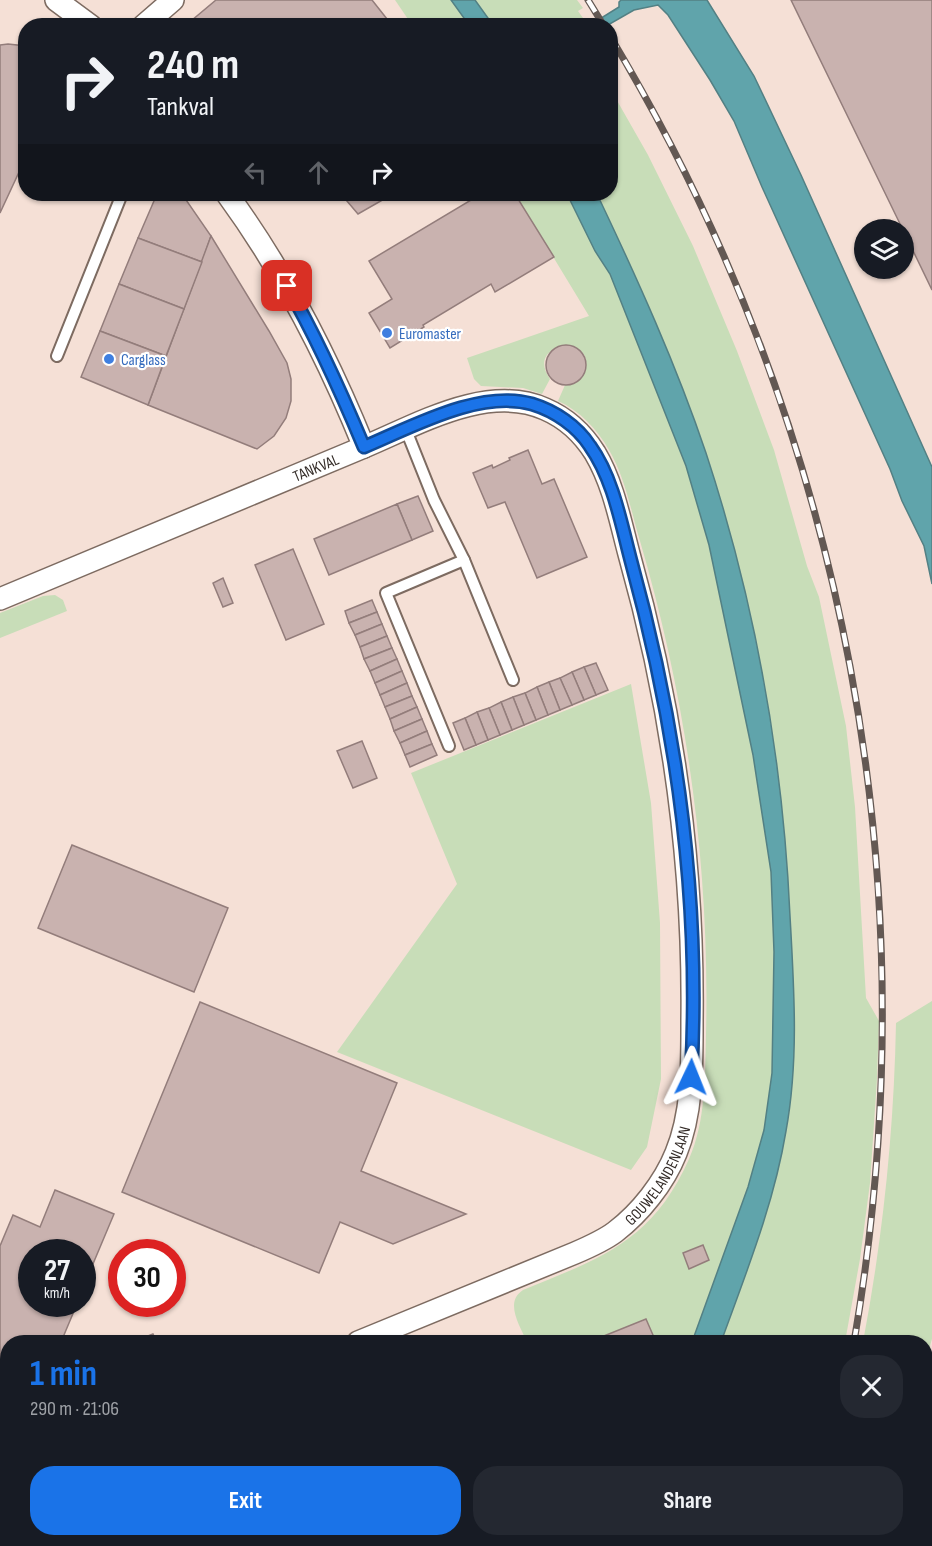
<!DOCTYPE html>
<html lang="en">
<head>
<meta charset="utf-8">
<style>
  :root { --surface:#171b24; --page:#242831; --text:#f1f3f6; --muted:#9ea1a6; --accent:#1a73e8 }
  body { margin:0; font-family:"Sofia Sans Condensed",sans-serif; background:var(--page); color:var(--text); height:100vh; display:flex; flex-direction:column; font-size:22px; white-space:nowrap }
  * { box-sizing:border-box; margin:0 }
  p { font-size:20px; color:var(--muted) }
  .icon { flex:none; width:33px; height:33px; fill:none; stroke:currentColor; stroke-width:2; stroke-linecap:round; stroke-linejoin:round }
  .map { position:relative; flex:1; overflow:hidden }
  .side { position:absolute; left:0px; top:1335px; width:933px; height:212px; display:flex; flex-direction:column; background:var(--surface); border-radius:24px 24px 0 0; box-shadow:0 2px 4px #0004 }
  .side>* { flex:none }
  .guide { position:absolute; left:18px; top:18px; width:600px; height:183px; border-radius:24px; box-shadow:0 2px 4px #0004; background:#171b24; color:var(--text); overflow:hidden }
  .buttons { position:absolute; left:854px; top:219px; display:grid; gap:12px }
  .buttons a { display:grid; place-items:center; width:60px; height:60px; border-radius:50%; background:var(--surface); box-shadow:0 2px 4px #0004; font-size:30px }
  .speed { position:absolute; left:18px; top:1239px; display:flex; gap:12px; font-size:30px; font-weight:700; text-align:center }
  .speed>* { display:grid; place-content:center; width:78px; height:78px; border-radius:50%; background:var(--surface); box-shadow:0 2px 4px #0004; line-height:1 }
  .speed small { font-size:15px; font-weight:400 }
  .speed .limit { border:9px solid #d22; background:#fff; color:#111 }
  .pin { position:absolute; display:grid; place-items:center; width:51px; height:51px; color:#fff; margin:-26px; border-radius:12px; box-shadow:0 3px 9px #0006 }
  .me { position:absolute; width:66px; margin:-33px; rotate:2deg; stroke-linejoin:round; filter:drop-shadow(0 0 4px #0008) }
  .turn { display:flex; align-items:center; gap:21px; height:126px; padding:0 30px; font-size:27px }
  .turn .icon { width:78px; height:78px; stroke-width:2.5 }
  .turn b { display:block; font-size:42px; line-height:51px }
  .lanes { display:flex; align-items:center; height:57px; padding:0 30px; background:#0003; justify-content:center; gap:30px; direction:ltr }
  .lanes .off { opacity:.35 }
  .round { display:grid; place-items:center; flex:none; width:63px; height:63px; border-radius:24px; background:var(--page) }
  .headline { display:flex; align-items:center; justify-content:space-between; height:102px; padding:0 30px }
  h1 { font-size:36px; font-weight:700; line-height:45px; color:var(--accent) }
  .action { display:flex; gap:12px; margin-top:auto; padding:12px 30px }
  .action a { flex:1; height:69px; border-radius:24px; background:var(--accent); color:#fff; font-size:24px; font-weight:700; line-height:69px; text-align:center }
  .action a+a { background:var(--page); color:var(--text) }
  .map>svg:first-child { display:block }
</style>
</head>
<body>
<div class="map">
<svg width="932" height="1546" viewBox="0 0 932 1546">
  <rect width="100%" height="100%" fill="#f5e0d6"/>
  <g fill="#c8ddb8">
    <polygon points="395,0 451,0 469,25 412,25"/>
    <polygon points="475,0 577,0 583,8 578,11 588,25 493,25"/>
    <path d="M611,90L648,155L693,246L737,351L774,450L807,566L819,597L846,726L855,807L866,998L879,1021L877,1079L870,1183L860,1259L845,1342H721C746,1273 774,1204 786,1131C799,1060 794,988 790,916C783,759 755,602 706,453C676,364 637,278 597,194H610Z"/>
    <path d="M515,194H567L595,251L610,274L686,466L709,545L753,755L771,872L774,952L772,1073L764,1130L748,1187L692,1342H527C520,1326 504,1302 523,1290C601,1258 652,1242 689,1159C706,1121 705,1075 706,1034C710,867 687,701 640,541C631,511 625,477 609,450C597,429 580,411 558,401L565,385C574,385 581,381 584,373C600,333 523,341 550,379L542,394L523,388L481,386L474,379L467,358L589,316Z"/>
    <polygon points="55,595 63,600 67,611 0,638 0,613 43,596"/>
    <polygon points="631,684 651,803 660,923 661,1079 647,1147 631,1170 337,1052 457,884 411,773"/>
    <path d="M932,1001V1339L926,1359V1342H863C883,1237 894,1130 896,1023Z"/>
    <polygon points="926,1399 932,1405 932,1532 926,1535"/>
    <polygon points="520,1539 618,1539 613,1546 503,1546"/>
    <polygon points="648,1539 794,1539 792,1546 644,1546"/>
    <polygon points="814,1539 914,1539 896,1546 812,1546"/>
  </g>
  <g fill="#60a4ab" stroke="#538084" stroke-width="1.5">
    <polygon points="451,0 475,0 493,25 469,25"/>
    <polygon points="621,0 707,0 754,76 801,175 932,467 932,584 924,546 902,501 890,469 762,187 734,121 710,80 668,15 658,5 634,10 608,25 590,25 619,7 619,2"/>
    <path d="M567,194H597C637,278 676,364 706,453C755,602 783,759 790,916C794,988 799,1060 786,1131C774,1204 746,1273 721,1342H692L748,1187L764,1130L772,1073L774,952L771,872L753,755L709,545L686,466L610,274L595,251Z"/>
  </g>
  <g fill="#c9b2af" stroke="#937d7b" stroke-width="1.5">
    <polygon points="216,0 372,0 387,19 380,26 185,26"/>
    <polygon points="791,0 932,0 932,290 903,230"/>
    <polygon points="8,44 26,46 26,157 0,213 0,45"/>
    <polygon points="157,194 182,194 211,236 202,262 138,238"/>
    <polygon points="341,194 393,194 358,214"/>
    <polygon points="481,194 515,194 554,257 495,292 491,284 423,325 424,327 390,348 369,313 392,299 369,261"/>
    <polygon points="211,236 269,331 287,363 291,379 291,401 286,418 274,436 257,449 148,405"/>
    <polygon points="138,238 202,262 184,309 119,284"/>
    <polygon points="119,284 184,309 166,356 100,331"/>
    <polygon points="100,331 166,356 148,405 81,377"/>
    <circle cx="566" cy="365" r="20"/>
    <polygon points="528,450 542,484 554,479 587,557 537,578 505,502 488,508 473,473 492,465 493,468 510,460 509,458"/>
    <polygon points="418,496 433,531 412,540 397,504"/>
    <polygon points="397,504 412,540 329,575 314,539"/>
    <polygon points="293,549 324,624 286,640 255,565"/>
    <polygon points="223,578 233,603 223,607 213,583"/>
    <polygon points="372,600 377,612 349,623 345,611"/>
    <polygon points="377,612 382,624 355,635 349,623"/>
    <polygon points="382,624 387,636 360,647 355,635"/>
    <polygon points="387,636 392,648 364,659 360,647"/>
    <polygon points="392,648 397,659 370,671 364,659"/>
    <polygon points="397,659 402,671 375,683 370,671"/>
    <polygon points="596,663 608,690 596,695 584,667"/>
    <polygon points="584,667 596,695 584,700 572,672"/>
    <polygon points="402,671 407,683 380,695 375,683"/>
    <polygon points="572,672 584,700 572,705 560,678"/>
    <polygon points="560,678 572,705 560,710 549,682"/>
    <polygon points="549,682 560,710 548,715 537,687"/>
    <polygon points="407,683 412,696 385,707 380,695"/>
    <polygon points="537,687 548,715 536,720 525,693"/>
    <polygon points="525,693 536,720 524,725 513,697"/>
    <polygon points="412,696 417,707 390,719 385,707"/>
    <polygon points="513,697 524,725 512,730 501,702"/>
    <polygon points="501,702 512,730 500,735 489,708"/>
    <polygon points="417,707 422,719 394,731 390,719"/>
    <polygon points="489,708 500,735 488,740 477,712"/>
    <polygon points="477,712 488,740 476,745 465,718"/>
    <polygon points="465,718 476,745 464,750 453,723"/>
    <polygon points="422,719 427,731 400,743 394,731"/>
    <polygon points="427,731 432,744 405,755 400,743"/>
    <polygon points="362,741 377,778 353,788 337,751"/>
    <polygon points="432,744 437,755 410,767 405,755"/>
    <polygon points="72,845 228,908 194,992 38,928"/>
    <polygon points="200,1002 397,1083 361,1171 466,1214 393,1244 340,1222 319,1273 122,1192"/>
    <polygon points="55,1190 114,1214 82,1290 82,1252 32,1252 32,1304 77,1304 61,1342 8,1342 8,1430 2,1428 0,1433 0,1246 13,1215 40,1227"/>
    <polygon points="703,1245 709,1260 689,1269 683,1253"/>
    <polygon points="646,1319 656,1342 589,1342"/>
    <polygon points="153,1334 157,1342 133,1342"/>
    <polygon points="19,1539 170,1539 173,1546 2,1546"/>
    <polygon points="240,1539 320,1539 323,1546 243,1546"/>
  </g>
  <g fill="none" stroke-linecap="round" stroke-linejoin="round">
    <defs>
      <g id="lane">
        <polyline points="57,356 122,194"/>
        <polyline points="406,430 434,500 464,560 513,680"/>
        <polyline points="449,746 386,593 464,560"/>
        <polyline points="228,1342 231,1342"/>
      </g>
      <g id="street">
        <polyline points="56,0 91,26"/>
        <polyline points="143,26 173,0"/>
        <path id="s1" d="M0,599L364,447C328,358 284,272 227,194"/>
        <path id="s2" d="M358,1342L575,1253C589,1247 603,1241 615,1232C640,1213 664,1183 676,1153C693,1112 692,1064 692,1020C694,862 672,706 629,554C620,520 613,483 595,453C583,434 566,418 545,409C487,383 417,425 364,447"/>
        <polyline points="0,1490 8,1487"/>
      </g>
    </defs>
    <use href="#lane" stroke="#7d6b61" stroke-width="14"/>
    <use href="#street" stroke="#7d6b61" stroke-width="24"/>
    <use href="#lane" stroke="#fff" stroke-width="10"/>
    <use href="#street" stroke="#fff" stroke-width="21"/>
    <defs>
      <g id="rail">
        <polyline points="588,0 604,26"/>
        <path d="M610,36C847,430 932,889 854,1342"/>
        <polyline points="802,1546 804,1539"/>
      </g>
    </defs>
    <use href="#rail" stroke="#635853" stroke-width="7"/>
    <use href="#rail" stroke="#fff" stroke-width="4.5" stroke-dasharray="14" stroke-linecap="butt"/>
  </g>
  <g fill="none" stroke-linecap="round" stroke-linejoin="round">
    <defs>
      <path id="route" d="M287,286C317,338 341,392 364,447C412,427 480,389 532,404C555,411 577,426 590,446C613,478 621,523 631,561C677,728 701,904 691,1077"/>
    </defs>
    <use href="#route" stroke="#114b97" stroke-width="15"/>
    <use href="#route" stroke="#1a73e8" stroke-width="10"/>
  </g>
  <g fill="#3f7fe0" stroke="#fff" stroke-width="2">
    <circle cx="387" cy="333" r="6"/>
    <circle cx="109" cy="359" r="6"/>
  </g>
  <g text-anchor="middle" stroke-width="4.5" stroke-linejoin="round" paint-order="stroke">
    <g font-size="16" fill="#366cbe" stroke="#fff" text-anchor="start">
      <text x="399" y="339">Euromaster</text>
      <text x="121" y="365">Carglass</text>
    </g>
    <g font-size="16" fill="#352d29" stroke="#fff">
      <text dy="6" stroke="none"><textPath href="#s1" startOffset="342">TANKVAL</textPath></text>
      <text dy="6" stroke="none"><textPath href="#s2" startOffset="352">GOUWELANDENLAAN</textPath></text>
    </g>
  </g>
</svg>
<div class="buttons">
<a><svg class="icon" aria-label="layers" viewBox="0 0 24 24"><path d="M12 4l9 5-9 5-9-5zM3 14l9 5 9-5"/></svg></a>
</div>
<div class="speed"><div>27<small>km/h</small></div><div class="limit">30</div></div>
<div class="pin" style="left:287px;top:286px;background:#d93025"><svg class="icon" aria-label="arrive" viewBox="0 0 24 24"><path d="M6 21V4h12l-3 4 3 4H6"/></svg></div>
<svg class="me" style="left:691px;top:1077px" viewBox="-20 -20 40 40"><path d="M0-17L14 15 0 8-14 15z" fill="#1a73e8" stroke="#fff" stroke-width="4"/></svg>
<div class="guide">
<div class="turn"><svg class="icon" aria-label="right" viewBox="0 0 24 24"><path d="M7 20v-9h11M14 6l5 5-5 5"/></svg><div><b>240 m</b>Tankval</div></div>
<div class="lanes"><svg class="icon off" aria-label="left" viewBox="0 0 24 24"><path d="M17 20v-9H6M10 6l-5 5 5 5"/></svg><svg class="icon off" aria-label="ahead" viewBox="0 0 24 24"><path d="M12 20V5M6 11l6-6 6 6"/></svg><svg class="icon" aria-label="right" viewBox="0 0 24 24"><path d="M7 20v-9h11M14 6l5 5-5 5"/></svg></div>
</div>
<section class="side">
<div class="headline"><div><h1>1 min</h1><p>290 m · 21:06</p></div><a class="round"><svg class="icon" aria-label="close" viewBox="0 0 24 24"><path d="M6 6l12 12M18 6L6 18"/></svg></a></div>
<div class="action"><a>Exit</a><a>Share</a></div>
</section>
</div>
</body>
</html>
